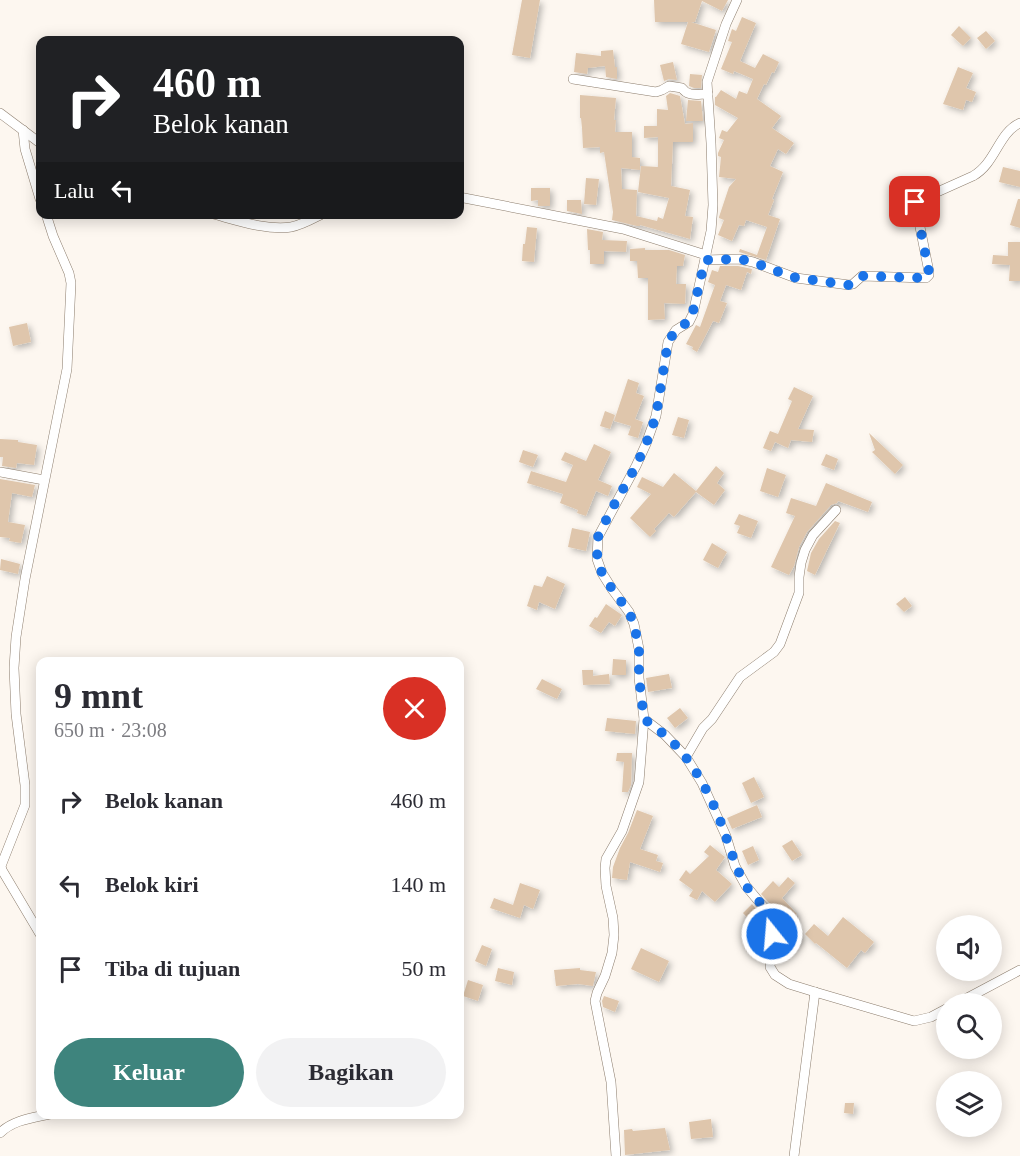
<!DOCTYPE html>
<html lang="id">
<head>
<meta charset="utf-8">
<style>
  :root { --surface:#fff; --page:#f2f2f3; --text:#2b2b33; --muted:#7c7c81; --accent:#3e847d }
  body { margin:0; font-family:"Times New Roman",serif; background:var(--page); color:var(--text); height:100vh; display:flex; flex-direction:column; font-size:22px; white-space:nowrap }
  * { box-sizing:border-box; margin:0 }
  p { font-size:20px; color:var(--muted) }
  .icon { flex:none; width:33px; height:33px; fill:none; stroke:currentColor; stroke-width:2; stroke-linecap:round; stroke-linejoin:round }
  .map { position:relative; flex:1; overflow:hidden }
  .panel { position:absolute; left:36px; top:657px; width:428px; height:462px; display:flex; flex-direction:column; background:var(--surface); border-radius:12px; box-shadow:0 3px 15px #0003 }
  .panel>* { flex:none }
  .banner { position:absolute; left:36px; top:36px; width:428px; height:183px; border-radius:12px; box-shadow:0 3px 15px #0003; background:#202124; color:#fff; overflow:hidden }
  .controls { position:absolute; left:936px; top:915px; display:grid; gap:12px }
  .controls a { display:grid; place-items:center; width:66px; height:66px; border-radius:50%; background:var(--surface); box-shadow:0 3px 15px #0003; font-size:30px }
  .pin { position:absolute; display:grid; place-items:center; width:51px; height:51px; color:#fff; margin:-26px; border-radius:12px; box-shadow:0 3px 9px #0006 }
  .me { position:absolute; width:66px; margin:-33px; rotate:343deg; stroke-linejoin:round; filter:drop-shadow(0 0 4px #0008) }
  .turn { display:flex; align-items:center; gap:21px; height:126px; padding:0 18px; font-size:27px }
  .turn .icon { width:78px; height:78px; stroke-width:2.5 }
  .turn b { display:block; font-size:42px; line-height:51px }
  .then { display:flex; align-items:center; height:57px; padding:0 18px; background:#0003; gap:12px; font-size:22px }
  .round { display:grid; place-items:center; flex:none; width:63px; height:63px; border-radius:32px; background:var(--page) }
  .overview { display:flex; align-items:center; justify-content:space-between; height:102px; padding:0 18px }
  h1 { font-size:36px; font-weight:800; line-height:45px }
  .primary-button { display:flex; gap:12px; margin-top:auto; padding:12px 18px }
  .primary-button a { flex:1; height:69px; border-radius:36px; background:var(--accent); color:#fff; font-size:24px; font-weight:800; line-height:69px; text-align:center }
  .primary-button a+a { background:var(--page); color:var(--text) }
  ul { padding:0; list-style:none }
  li { display:flex; align-items:center; gap:18px; height:84px; padding:0 18px }
  li div { flex:1 }
  li b { display:block; font-size:22px }
  li em { font-style:normal }
  .map>svg:first-child { display:block }
</style>
</head>
<body>
<div class="map">
<svg width="1020" height="1156" viewBox="0 0 1020 1156">
  <defs>
    <filter id="shadow"><feDropShadow dx="3" dy="3" stdDeviation="3" flood-color="#0004"/></filter>
  </defs>
  <rect width="100%" height="100%" fill="#fdf7f0"/>
  <g fill="#dfc6ac" filter="url(#shadow)">
    <polygon points="522,0 540,0 530,58 512,55"/>
    <polygon points="654,0 728,0 722,11 702,1 695,22 691,22 716,30 709,52 681,44 688,22 655,22"/>
    <polygon points="742,17 756,23 740,61 755,68 763,54 779,62 774,73 772,72 766,85 764,84 757,99 781,116 772,128 794,143 786,154 778,149 770,166 783,172 772,199 774,200 768,215 780,219 766,260 739,252 740,249 757,255 767,227 746,220 744,226 739,225 732,241 718,235 724,220 719,218 719,217 729,187 736,179 719,177 721,157 718,156 718,153 724,140 719,138 722,130 727,132 738,118 715,105 715,97 716,97 721,90 736,99 739,91 747,94 753,79 734,71 733,74 721,69 732,42 728,41 732,29 736,31"/>
    <polygon points="959,26 971,38 963,46 951,35"/>
    <polygon points="986,31 995,41 986,49 977,38"/>
    <polygon points="613,50 615,67 617,67 617,79 606,77 605,66 588,68 587,74 574,72 576,53 601,56 601,51"/>
    <polygon points="673,62 677,80 669,79 664,81 660,65"/>
    <polygon points="958,67 973,73 966,88 976,92 972,102 966,100 963,110 943,104"/>
    <polygon points="690,74 702,75 701,88 694,88 689,86"/>
    <polygon points="670,93 680,96 685,124 693,123 693,142 673,142 671,186 690,190 685,216 693,217 690,239 640,225 640,226 637,226 612,220 613,212 604,152 600,153 600,147 583,148 582,128 581,118 580,118 580,95 616,98 614,120 616,120 615,132 632,132 632,157 640,158 640,170 621,168 622,189 637,190 636,216 657,221 658,217 663,219 669,198 638,192 641,166 658,167 658,137 644,138 644,126 657,126 657,109 668,110 666,96"/>
    <polygon points="688,100 701,101 703,121 686,121"/>
    <polygon points="1003,167 1020,171 1020,187 999,182"/>
    <polygon points="586,178 599,179 596,205 584,204"/>
    <polygon points="531,188 550,188 550,206 538,206 538,200 531,201"/>
    <polygon points="1018,199 1020,199 1020,228 1010,225"/>
    <polygon points="567,200 581,200 582,214 567,211"/>
    <polygon points="527,227 537,228 534,262 522,261 523,244 525,244"/>
    <polygon points="587,229 603,232 602,240 627,241 626,252 604,251 604,264 590,264 590,250 588,250"/>
    <polygon points="1008,242 1020,242 1020,281 1009,281 1010,265 992,264 993,255 1008,256"/>
    <polygon points="645,248 645,250 669,250 685,255 683,266 677,266 676,284 686,284 685,304 664,303 665,319 648,320 648,278 638,278 637,261 630,261 630,249"/>
    <polygon points="720,266 738,266 752,269 751,274 747,272 741,290 726,285 720,301 727,303 719,323 713,321 697,352 692,349 693,347 686,344 696,325 700,327 715,285 708,282 712,270 718,272"/>
    <polygon points="27,323 31,342 13,346 9,327"/>
    <polygon points="628,379 639,383 636,393 644,396 635,419 643,422 638,438 628,435 631,426 614,421"/>
    <polygon points="794,387 813,396 798,429 814,430 812,442 791,440 788,448 775,442 771,451 763,448 770,431 778,434 792,401 788,399"/>
    <polygon points="605,411 615,415 610,429 600,426"/>
    <polygon points="678,417 689,420 684,438 672,435"/>
    <polygon points="869,433 903,465 895,474 872,452 875,450"/>
    <polygon points="0,439 18,440 18,442 37,445 34,465 17,463 16,468 2,466 3,457 0,457"/>
    <polygon points="594,444 611,452 598,480 612,486 608,496 596,491 586,516 577,513 578,510 560,503 563,494 527,483 531,471 566,482 573,465 561,460 565,452 586,461"/>
    <polygon points="523,450 538,455 533,467 519,462"/>
    <polygon points="826,454 838,459 834,470 821,465"/>
    <polygon points="716,466 724,473 717,483 725,490 714,505 696,492 674,517 669,513 654,529 656,531 650,537 630,518 651,494 637,487 642,477 663,487 674,473 696,491"/>
    <polygon points="767,468 786,475 778,497 760,491"/>
    <polygon points="0,479 35,485 32,497 12,493 8,522 25,525 21,543 9,541 10,538 0,537"/>
    <polygon points="826,483 872,502 868,512 838,501 837,503 831,505 807,532 799,547 794,566 789,575 771,567 795,516 786,513 791,498 816,506"/>
    <polygon points="739,514 758,521 751,538 737,533 740,526 734,524"/>
    <polygon points="835,521 840,523 815,575 807,571 811,553 819,539"/>
    <polygon points="572,528 590,532 586,551 568,547"/>
    <polygon points="712,543 727,552 718,568 703,560"/>
    <polygon points="1,559 20,564 18,574 0,570"/>
    <polygon points="547,576 565,584 555,609 539,602 537,610 527,606 534,585 542,587"/>
    <polygon points="905,597 912,606 904,612 896,604"/>
    <polygon points="606,604 622,615 615,626 609,622 601,633 589,626 595,617 597,618"/>
    <polygon points="613,659 626,660 626,675 612,675"/>
    <polygon points="582,670 593,670 593,676 609,674 610,684 583,685"/>
    <polygon points="669,674 672,688 648,692 646,678"/>
    <polygon points="542,679 562,689 557,699 536,689"/>
    <polygon points="680,708 688,718 675,728 667,718"/>
    <polygon points="607,718 636,721 635,734 605,731"/>
    <polygon points="617,753 632,753 631,785 628,792 622,792 624,762 616,761"/>
    <polygon points="754,777 764,797 751,803 742,783"/>
    <polygon points="757,805 762,817 732,829 727,818"/>
    <polygon points="637,810 653,816 640,849 658,855 656,861 663,863 660,872 630,862 627,880 612,878 613,867 620,848 628,833"/>
    <polygon points="792,840 802,855 792,861 782,846"/>
    <polygon points="710,845 725,857 716,870 732,884 715,902 702,891 697,900 689,896 693,890 679,880 686,870 690,874 709,856 704,852"/>
    <polygon points="753,846 759,860 748,865 742,851"/>
    <polygon points="788,877 795,883 782,898 797,914 789,921 772,904 771,905 761,894 773,881 779,887"/>
    <polygon points="520,883 540,890 533,909 524,905 520,918 490,908 494,898 513,905"/>
    <polygon points="752,904 760,914 761,915 760,917 764,921 757,928 743,913"/>
    <polygon points="843,917 874,942 865,953 861,950 847,968 816,943 815,944 805,934 814,924 828,936"/>
    <polygon points="790,926 802,937 789,951 779,940 779,938"/>
    <polygon points="482,945 492,949 486,966 475,961"/>
    <polygon points="641,948 669,961 659,982 631,969"/>
    <polygon points="498,968 514,972 512,985 495,981"/>
    <polygon points="580,968 580,970 596,972 593,986 578,984 556,986 554,970"/>
    <polygon points="468,980 483,985 478,1001 463,996"/>
    <polygon points="604,996 619,1001 615,1012 603,1007 602,1001"/>
    <polygon points="845,1103 854,1103 853,1114 844,1113"/>
    <polygon points="711,1119 713,1137 691,1139 689,1122"/>
    <polygon points="665,1128 670,1150 625,1155 624,1130 632,1129 633,1131"/>
  </g>
  <g fill="none" stroke-linecap="round" stroke-linejoin="round">
    <defs>
      <g id="minor">
        <path d="M573,79L656,92L662,90L669,86L682,88C688,97 697,94 708,94"/>
        <polyline points="0,113 40,143"/>
        <polyline points="23,130 25,149 40,199"/>
        <polyline points="459,197 623,229 706,255"/>
        <path d="M213,214C236,220 268,231 291,227C302,225 312,219 322,214"/>
        <path d="M705,260L739,259L753,262L796,278L849,285L853,284L862,276L926,278L929,275V272L915,202L973,176C996,163 998,133 1020,123"/>
        <polyline points="0,472 44,480"/>
        <polyline points="644,719 665,735 686,757 702,783 726,836 735,866 746,886 766,910 773,922 770,967 775,975 789,984 815,992 914,1021 931,1017 946,1009"/>
        <polyline points="686,757 703,728 712,719 740,677 774,652 780,644 799,593 799,577 801,563 805,550 813,535 836,510"/>
        <polyline points="40,934 2,870 1,866 25,805 25,785 16,714 14,668 16,637 25,579 67,369 71,283 69,273 53,236 46,214"/>
        <polyline points="956,1004 1020,970"/>
        <path d="M0,1133C13,1120 32,1118 50,1114"/>
        <polyline points="616,1156 611,1082 595,1001 597,993 605,976 612,953 614,935 613,918 606,886 605,868 606,859 622,831 639,782 644,719 639,678 639,649 634,624 629,612 612,589 602,573 597,559 598,537 636,466 646,444 656,416 668,342 676,330 689,322 693,314 711,231 713,205 711,143 707,82 726,24 737,0"/>
        <polyline points="794,1156 815,992"/>
      </g>
    </defs>
    <use href="#minor" stroke="#8c7d6d" stroke-width="10"/>
    <use href="#minor" stroke="#fff" stroke-width="9"/>
  </g>
  <g fill="none" stroke-linecap="round" stroke-linejoin="round">
    <path stroke="#1a73e8" stroke-width="10" stroke-dasharray="0 18" d="M772,934C777,913 755,901 745,884C736,869 732,853 726,837C717,810 704,782 687,759C676,743 659,730 644,719L639,678V649L634,624L629,612L612,589L602,573L597,559L598,537L609,514L636,466L646,444L656,416L668,342L676,330L691,320L705,260L739,259L753,262L792,277L849,285L853,284L862,276L926,278L929,275V272L915,202"/>
  </g>
</svg>
<div class="controls">
<a><svg class="icon" aria-label="sound" viewBox="0 0 24 24"><path d="M4 9h4l5-4v14l-5-4H4zM17 9q2 3 0 6"/></svg></a>
<a><svg class="icon" aria-label="search" viewBox="0 0 24 24"><circle cx="10" cy="10" r="6"/><path d="M15 15l6 6"/></svg></a>
<a><svg class="icon" aria-label="layers" viewBox="0 0 24 24"><path d="M12 4l9 5-9 5-9-5zM3 14l9 5 9-5"/></svg></a>
</div>
<div class="pin" style="left:915px;top:202px;background:#d93025"><svg class="icon" aria-label="arrive" viewBox="0 0 24 24"><path d="M6 21V4h12l-3 4 3 4H6"/></svg></div>
<svg class="me" style="left:772px;top:934px" viewBox="-20 -20 40 40"><circle r="17" fill="#1a73e8" stroke="#fff" stroke-width="3"/><path d="M0-11L8 9 0 5-8 9z" fill="#fff"/></svg>
<div class="banner">
<div class="turn"><svg class="icon" aria-label="right" viewBox="0 0 24 24"><path d="M7 20v-9h11M14 6l5 5-5 5"/></svg><div><b>460 m</b>Belok kanan</div></div>
<div class="then">Lalu<svg class="icon" aria-label="left" viewBox="0 0 24 24"><path d="M17 20v-9H6M10 6l-5 5 5 5"/></svg></div>
</div>
<section class="panel">
<div class="overview"><div><h1>9 mnt</h1><p>650 m · 23:08</p></div><a class="round" style="background:#d93025;color:#fff"><svg class="icon" aria-label="close" viewBox="0 0 24 24"><path d="M6 6l12 12M18 6L6 18"/></svg></a></div>
<ul>
<li><svg class="icon" aria-label="right" viewBox="0 0 24 24"><path d="M7 20v-9h11M14 6l5 5-5 5"/></svg><div><b>Belok kanan</b></div><em>460 m</em></li>
<li><svg class="icon" aria-label="left" viewBox="0 0 24 24"><path d="M17 20v-9H6M10 6l-5 5 5 5"/></svg><div><b>Belok kiri</b></div><em>140 m</em></li>
<li><svg class="icon" aria-label="arrive" viewBox="0 0 24 24"><path d="M6 21V4h12l-3 4 3 4H6"/></svg><div><b>Tiba di tujuan</b></div><em>50 m</em></li>
</ul>
<div class="primary-button"><a>Keluar</a><a>Bagikan</a></div>
</section>
</div>
</body>
</html>
